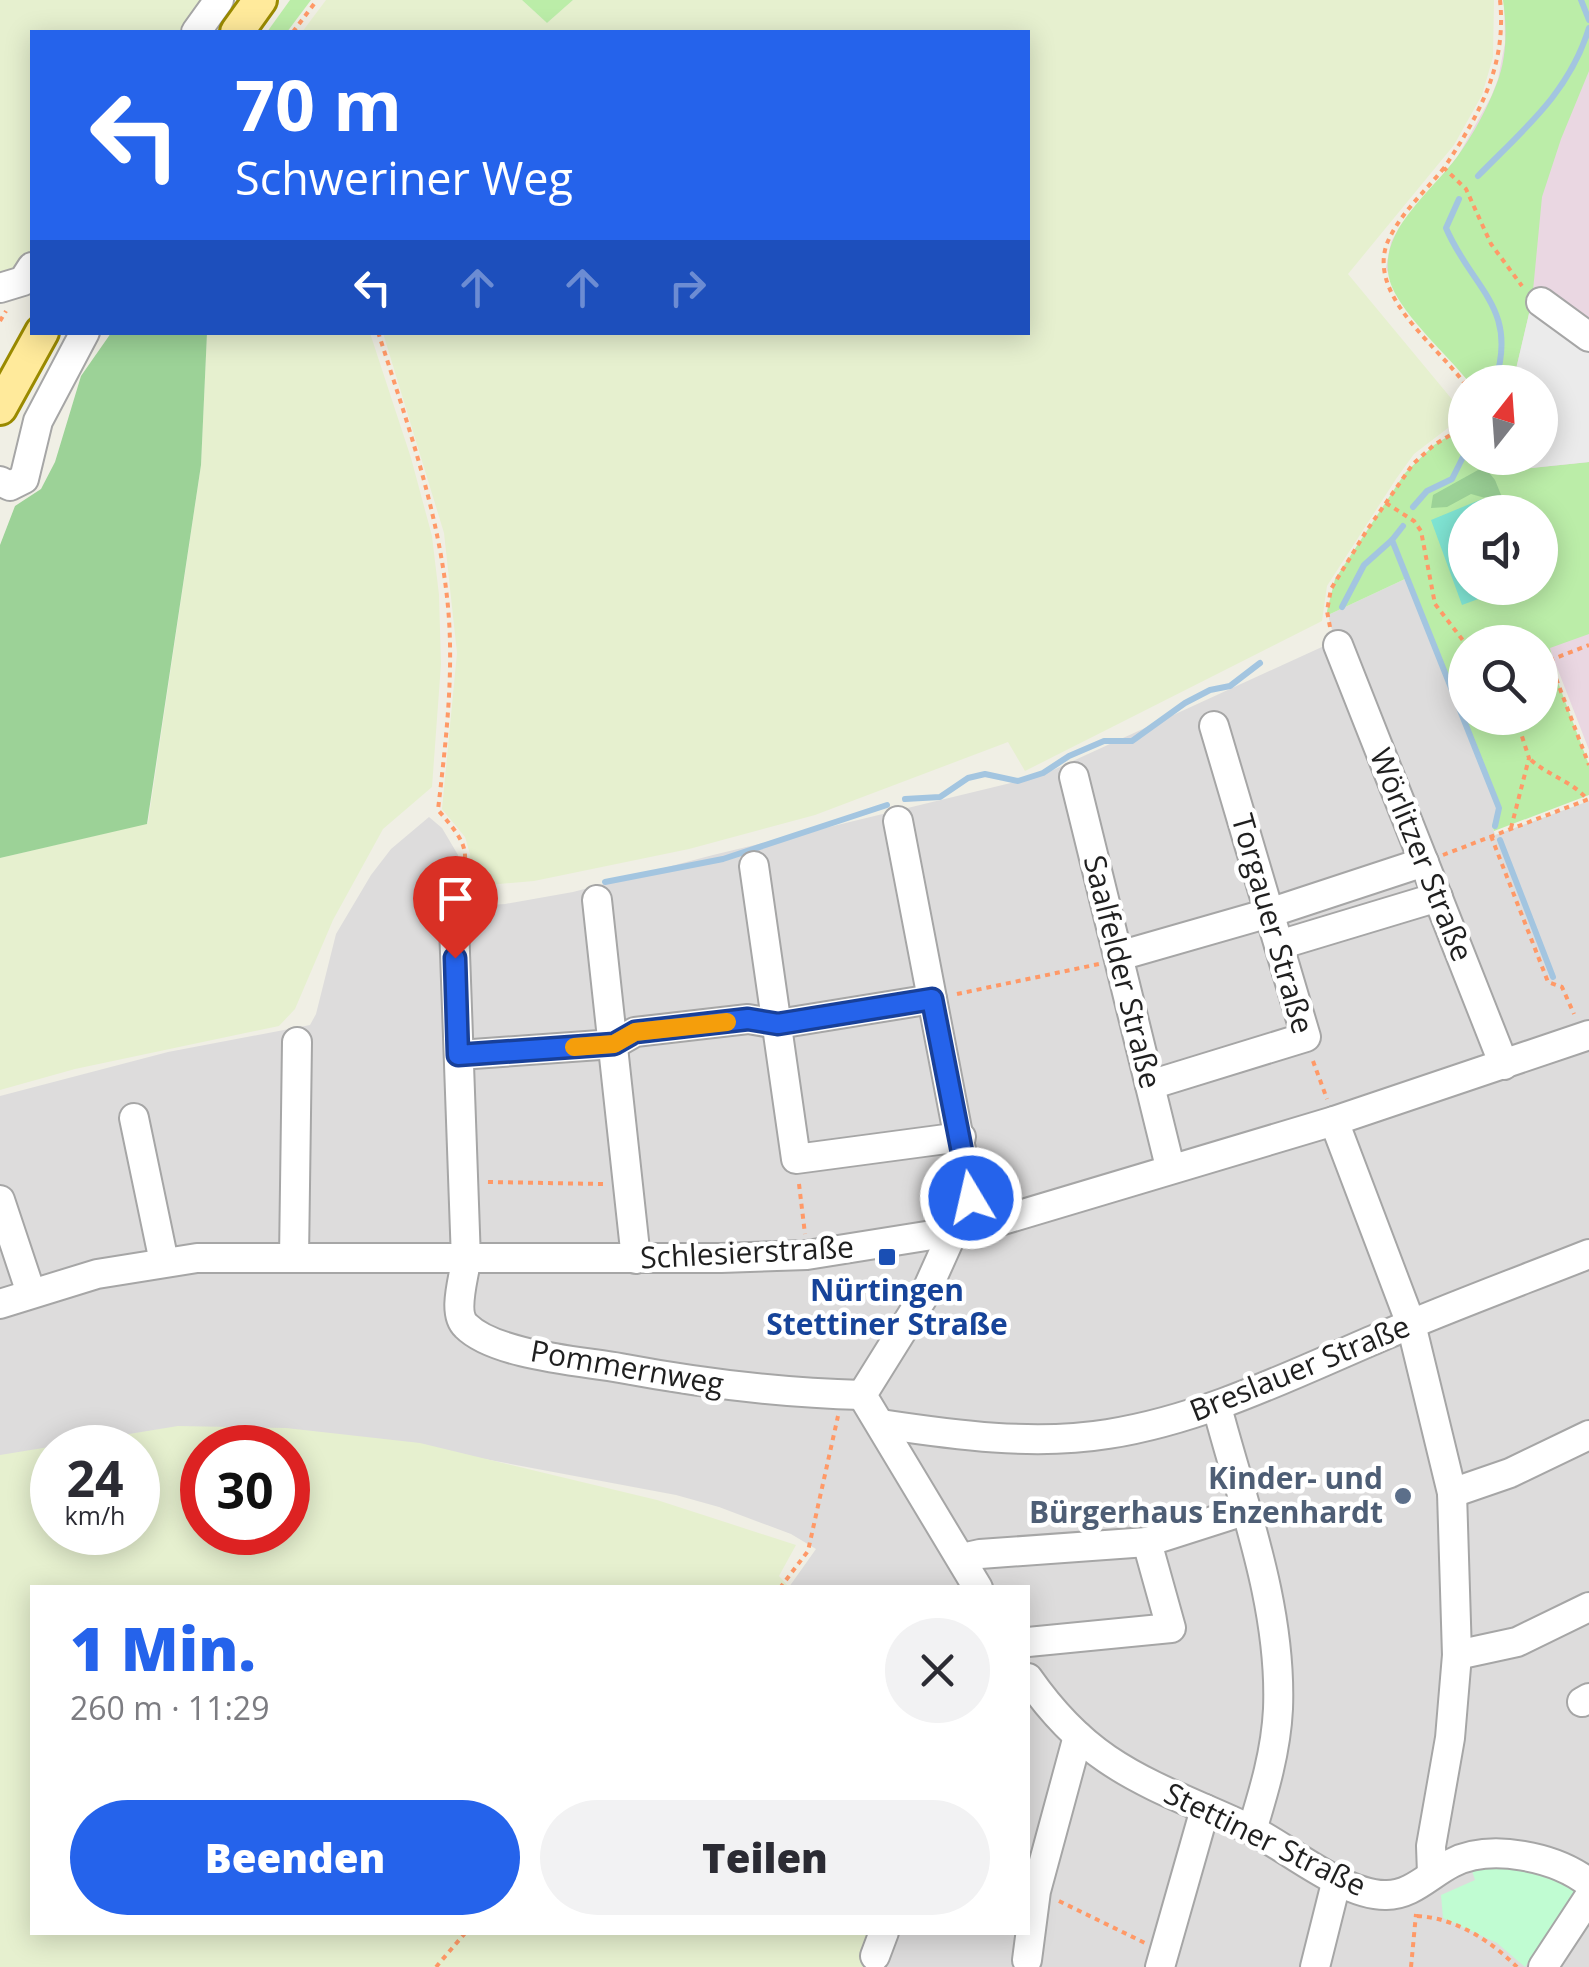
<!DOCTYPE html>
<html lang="de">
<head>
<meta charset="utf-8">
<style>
  :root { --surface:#fff; --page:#f2f2f3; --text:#2b2b33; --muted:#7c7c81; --accent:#2563eb }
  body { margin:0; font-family:"Open Sans",sans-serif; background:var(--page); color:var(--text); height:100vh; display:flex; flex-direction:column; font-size:38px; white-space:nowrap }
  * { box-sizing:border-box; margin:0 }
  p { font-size:32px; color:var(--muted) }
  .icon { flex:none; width:55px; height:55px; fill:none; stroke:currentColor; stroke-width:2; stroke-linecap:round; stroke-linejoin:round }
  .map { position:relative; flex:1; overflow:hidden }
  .side { position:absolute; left:30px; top:1585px; width:1000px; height:350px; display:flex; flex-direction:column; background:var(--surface); border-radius:0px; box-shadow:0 5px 25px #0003 }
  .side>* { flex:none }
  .guide { position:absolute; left:30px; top:30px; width:1000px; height:305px; border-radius:0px; box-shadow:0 5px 25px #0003; background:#2563eb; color:#fff; overflow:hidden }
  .needle { width:65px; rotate:17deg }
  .buttons { position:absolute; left:1448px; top:365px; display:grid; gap:20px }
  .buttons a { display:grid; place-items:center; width:110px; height:110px; border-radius:50%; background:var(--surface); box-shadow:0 5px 25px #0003; font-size:50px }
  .speed { position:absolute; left:30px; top:1425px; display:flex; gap:20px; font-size:50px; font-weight:700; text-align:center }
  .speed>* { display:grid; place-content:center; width:130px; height:130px; border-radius:50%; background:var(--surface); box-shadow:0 5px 25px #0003; line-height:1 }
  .speed small { font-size:25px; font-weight:400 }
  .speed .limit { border:15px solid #d22; background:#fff; color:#111 }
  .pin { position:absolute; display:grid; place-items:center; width:85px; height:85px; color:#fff; margin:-102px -42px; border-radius:50% 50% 50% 0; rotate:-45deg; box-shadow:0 0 10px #0007 }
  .pin .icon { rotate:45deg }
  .me { position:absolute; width:110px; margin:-55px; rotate:351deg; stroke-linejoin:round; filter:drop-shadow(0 0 8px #0008) }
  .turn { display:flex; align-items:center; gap:35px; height:210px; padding:0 40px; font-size:45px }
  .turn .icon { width:130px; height:130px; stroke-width:2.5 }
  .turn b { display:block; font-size:70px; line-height:85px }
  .lanes { display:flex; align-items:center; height:95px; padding:0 40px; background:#0003; justify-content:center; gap:50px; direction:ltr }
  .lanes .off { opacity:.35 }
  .round { display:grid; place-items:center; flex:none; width:105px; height:105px; border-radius:52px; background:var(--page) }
  .head { display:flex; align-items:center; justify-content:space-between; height:170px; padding:0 40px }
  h1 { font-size:60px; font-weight:800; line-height:75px; color:var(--accent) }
  .button { display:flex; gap:20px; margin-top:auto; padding:20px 40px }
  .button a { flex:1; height:115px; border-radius:60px; background:var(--accent); color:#fff; font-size:40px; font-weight:800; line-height:115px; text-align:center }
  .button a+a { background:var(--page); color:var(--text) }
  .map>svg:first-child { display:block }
</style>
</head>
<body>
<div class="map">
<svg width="1589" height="1967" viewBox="0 0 1589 1967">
  <rect width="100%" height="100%" fill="#f0efe5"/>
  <g fill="#dddcdc">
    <polygon points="1405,579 1498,808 1492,825 1495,835 1589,801 1589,1897 1543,1967 864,1967 879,1933 1028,1932 1028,1588 789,1587 816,1549 791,1534 719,1507 676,1495 415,1446 285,1432 203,1427 52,1448 0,1501 0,1096 168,1052 310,1025 316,1014 336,934 371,875 391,849 429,817 442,828 458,855 453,888 461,907 505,904 573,892 713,855 1040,776 1335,641 1328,615"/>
    <polygon points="1589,1913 1589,1967 1553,1967"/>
  </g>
  <polygon fill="#ead7e2" points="1504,0 1589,0 1589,750 1551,652 1532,588 1540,588 1540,512 1492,472 1489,458 1540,458 1540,382 1469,382 1399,299 1386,268 1391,242 1400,226 1458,156 1491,97 1498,79 1505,43"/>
  <g fill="#e6f0cf" fill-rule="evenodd">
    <polygon points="0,0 210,0 187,32 32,32 32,254 25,266 0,278"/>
    <polygon points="326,0 522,0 547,23 573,0 1494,0 1493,57 1482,95 1454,145 1348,274 1465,415 1414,454 1396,479 1327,586 1322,621 1025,771 1008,742 815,815 689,849 534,881 465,887 470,854 465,837 442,809 457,653 444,533 383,333 1028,332 1028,32 302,32"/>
    <polygon points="207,333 370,333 411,458 432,536 439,595 441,664 432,787 383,829 333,920 295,1009 279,1026 75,1069 0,1090 0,858 148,823 201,465"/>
    <path d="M178,1426L286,1428L420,1443L657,1500L796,1545L779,1576L789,1587L32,1588V1932H874L861,1961L873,1967H0V1455ZM52,1448H138V1532H52ZM202,1448H288V1532H202Z"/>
  </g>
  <g fill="#bbeda8" fill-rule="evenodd">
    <polygon points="290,0 311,0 287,32 267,32"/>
    <polygon points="522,0 573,0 547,23"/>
    <path d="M1503,0H1589V71L1561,139L1542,197L1532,301L1513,382H1469C1448,356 1404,316 1392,287C1371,236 1430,194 1457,157C1473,135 1487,109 1497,83C1507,57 1507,28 1503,0Z"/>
    <path d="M1465,426V458H1496L1493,472L1589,462V634L1550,648L1553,659L1550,661L1589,765V795L1494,831L1492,825L1498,808L1405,579L1328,615L1327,611L1335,579L1405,473L1434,445ZM1465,512H1540V588H1465ZM1465,642H1540V718H1465Z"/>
  </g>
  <g fill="#9cd297">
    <polygon points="111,333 207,333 201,465 147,824 0,858 0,545 15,506 41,489 55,462 81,376"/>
    <polygon points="1478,470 1487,470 1495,480 1508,512 1495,512 1492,500 1471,494 1447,507 1431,508 1433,495"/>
  </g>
  <polygon fill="#c0fcd2" points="1484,1867 1531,1870 1579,1888 1525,1967 1497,1943 1443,1918 1441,1895 1475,1880 1472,1871"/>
  <polygon fill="#7fe4d3" points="1482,499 1487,512 1465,512 1465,588 1508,588 1462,605 1431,520"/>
  <polygon fill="#ebebeb" points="1532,301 1589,344 1589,462 1492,472 1496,458 1540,458 1540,382 1513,382"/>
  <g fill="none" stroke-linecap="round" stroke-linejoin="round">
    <g stroke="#a3c5e0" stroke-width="6">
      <polyline points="1581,0 1589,20"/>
      <path d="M1478,176C1524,129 1569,93 1589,28"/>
      <path d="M1459,199L1446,228C1472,289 1519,307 1495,382"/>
      <polyline points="1413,507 1427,491 1452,479 1465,453"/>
      <polyline points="1403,526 1392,540 1499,808 1495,826"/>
      <polyline points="1342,607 1364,565 1392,540"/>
      <polyline points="905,799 940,797 968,778 985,774 1018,781 1043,773 1069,756 1104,741 1132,741 1185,703 1210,690 1230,686 1260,663"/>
      <polyline points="1500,840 1553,977"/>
      <polyline points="605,882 723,859 887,805"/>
    </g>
    <defs>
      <g id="minor">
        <polyline points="196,32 219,0"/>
        <polyline points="0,288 23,281 32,267"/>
        <polyline points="1541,302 1589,337"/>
        <polyline points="0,481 10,486 24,479 38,421 85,332"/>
        <polyline points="1338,645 1504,1065"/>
        <polyline points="1074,777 1170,1167"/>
        <polyline points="898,821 976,1228"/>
        <polyline points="754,866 796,1159 961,1137"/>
        <polyline points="597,900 636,1259"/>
        <path d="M454,925L466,1260C464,1278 452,1313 466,1326C495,1355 580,1361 620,1368C700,1383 780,1393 862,1395"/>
        <polyline points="1279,945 1438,897"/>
        <polyline points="1119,956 1269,913 1424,862"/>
        <polyline points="459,1055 614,1044 635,1032 748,1019 778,1024 932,999"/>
        <polyline points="1150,1085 1306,1037 1214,726"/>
        <polyline points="134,1118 164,1262"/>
        <polyline points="1334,1121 1411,1324 1452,1493 1457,1655 1450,1738 1431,1846 1432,1874"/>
        <polyline points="0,1200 31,1293"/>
        <polyline points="952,1234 925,1294 862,1395 978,1588"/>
        <polyline points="294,1258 297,1042"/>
        <polyline points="0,1304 97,1274 197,1258 721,1258 807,1255 976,1228 1334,1121 1589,1035"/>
        <path d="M1217,1407C1243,1505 1282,1606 1278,1709C1276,1751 1264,1791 1252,1830"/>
        <path d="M881,1424C954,1435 1034,1446 1108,1434C1203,1419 1289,1376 1378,1338C1447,1308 1518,1282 1589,1254"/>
        <polyline points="1452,1493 1510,1473 1589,1435"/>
        <polyline points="962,1558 980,1554 1147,1542"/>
        <polyline points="1028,1642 1171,1628 1147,1542 1244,1511"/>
        <polyline points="1457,1655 1517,1642 1589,1607"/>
        <path d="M1028,1678C1049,1708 1076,1738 1107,1759C1151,1789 1202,1806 1250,1829C1288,1848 1343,1895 1385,1895C1411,1896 1430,1874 1452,1863C1491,1843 1556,1857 1589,1883"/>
        <polyline points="1582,1702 1589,1698"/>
        <polyline points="875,1956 884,1932"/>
        <polyline points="1027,1960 1036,1891 1078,1736"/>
        <polyline points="1160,1967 1205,1809"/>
        <polyline points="1315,1967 1337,1879"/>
        <polyline points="1543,1967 1589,1897"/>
      </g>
      <g id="major">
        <polyline points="237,32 260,0"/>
        <polyline points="0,408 42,332"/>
      </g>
    </defs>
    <use href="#minor" stroke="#a6a6a6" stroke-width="32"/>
    <use href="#major" stroke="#9a8a00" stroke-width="38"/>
    <g stroke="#ff9967" stroke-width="4" stroke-dasharray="5 5" stroke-linecap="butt">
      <path d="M1500,0C1507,66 1479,115 1444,168L1466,189L1491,244L1522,286"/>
      <polyline points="293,32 317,0"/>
      <path d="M1444,168C1427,189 1404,210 1391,235C1360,290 1435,343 1465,384"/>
      <polyline points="0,321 6,311"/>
      <path d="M378,332C406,419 437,507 447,597C455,668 446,740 438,810C472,849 469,852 456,900"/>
      <polyline points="1386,503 1414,521 1421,531 1435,604 1465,643"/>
      <polyline points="1330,627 1327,611 1331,589 1367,530 1413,464 1434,445 1465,426"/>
      <polyline points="1549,660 1589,765"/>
      <polyline points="1540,664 1589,645"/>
      <path d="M1531,760C1549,776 1572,781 1588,800"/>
      <polyline points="1511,828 1529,758 1516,718"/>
      <polyline points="1491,836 1548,982 1562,987 1574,1014"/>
      <polyline points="1443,855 1589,799"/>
      <polyline points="957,994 1099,964"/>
      <polyline points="1313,1061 1327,1099"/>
      <polyline points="488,1182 603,1184"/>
      <polyline points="799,1184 805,1234"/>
      <polyline points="780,1588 808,1551 838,1416"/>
      <polyline points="1059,1901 1145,1943"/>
      <path d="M1417,1916C1456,1918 1491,1941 1517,1967"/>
      <polyline points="436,1967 466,1932"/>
      <polyline points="1411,1967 1416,1914"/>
    </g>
    <use href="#minor" stroke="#fff" stroke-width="28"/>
    <use href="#major" stroke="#ffea9b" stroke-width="32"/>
  </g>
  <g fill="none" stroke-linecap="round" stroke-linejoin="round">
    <defs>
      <polyline id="route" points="455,958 458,1055 614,1044 635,1032 748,1019 778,1024 932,999 971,1198"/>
    </defs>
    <use href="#route" stroke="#184099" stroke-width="25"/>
    <use href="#route" stroke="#2563eb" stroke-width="18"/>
    <polyline stroke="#f59e0b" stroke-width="18" points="574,1047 614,1044 635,1032 727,1022"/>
  </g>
  <rect fill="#1a4fb4" stroke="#fff" stroke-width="4" x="877" y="1247" width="20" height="20" rx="5"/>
  <circle fill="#5c6f8a" stroke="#fff" stroke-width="4" cx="1403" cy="1496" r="10"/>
  <g text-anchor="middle" stroke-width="9" stroke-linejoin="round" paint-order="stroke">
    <g font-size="30" fill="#1f1f1f" stroke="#fff">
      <text transform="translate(1421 855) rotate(68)" y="10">Wörlitzer Straße</text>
      <text transform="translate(1272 924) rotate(74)" y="10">Torgauer Straße</text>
      <text transform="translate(1122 972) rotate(76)" y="10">Saalfelder Straße</text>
      <text transform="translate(747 1253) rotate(-3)" y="10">Schlesierstraße</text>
      <text transform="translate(627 1368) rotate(10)" y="10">Pommernweg</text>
      <text transform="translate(1300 1369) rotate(-22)" y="10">Breslauer Straße</text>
      <text transform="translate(1265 1840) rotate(26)" y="10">Stettiner Straße</text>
    </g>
    <g font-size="30" font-weight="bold" fill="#164399" stroke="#fff">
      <text x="887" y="1301">Nürtingen<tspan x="887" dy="34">Stettiner Straße</tspan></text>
    </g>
    <g font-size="30" font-weight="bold" fill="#4e5e75" stroke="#fff" text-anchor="end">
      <text x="1383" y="1489">Kinder- und<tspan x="1383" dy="34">Bürgerhaus Enzenhardt</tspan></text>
    </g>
  </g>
</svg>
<div class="buttons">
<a><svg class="needle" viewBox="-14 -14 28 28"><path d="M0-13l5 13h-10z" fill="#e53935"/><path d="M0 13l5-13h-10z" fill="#7c7c81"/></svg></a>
<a><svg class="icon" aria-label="sound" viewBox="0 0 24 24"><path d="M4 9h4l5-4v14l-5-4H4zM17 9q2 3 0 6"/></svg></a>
<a><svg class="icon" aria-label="search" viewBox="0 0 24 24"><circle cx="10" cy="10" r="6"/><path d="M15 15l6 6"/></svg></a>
</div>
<div class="speed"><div>24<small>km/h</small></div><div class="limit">30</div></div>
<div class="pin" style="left:455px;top:958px;background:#d93025"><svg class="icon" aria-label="arrive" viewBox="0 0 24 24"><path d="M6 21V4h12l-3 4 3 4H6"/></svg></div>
<svg class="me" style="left:971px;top:1198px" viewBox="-20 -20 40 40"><circle r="17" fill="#2563eb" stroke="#fff" stroke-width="3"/><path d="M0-11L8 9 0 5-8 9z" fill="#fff"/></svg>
<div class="guide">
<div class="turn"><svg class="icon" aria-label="left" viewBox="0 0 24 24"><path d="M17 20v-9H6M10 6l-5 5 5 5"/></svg><div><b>70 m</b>Schweriner Weg</div></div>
<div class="lanes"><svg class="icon" aria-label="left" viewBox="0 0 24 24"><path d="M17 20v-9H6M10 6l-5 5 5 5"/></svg><svg class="icon off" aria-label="ahead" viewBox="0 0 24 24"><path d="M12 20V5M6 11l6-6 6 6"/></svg><svg class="icon off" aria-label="ahead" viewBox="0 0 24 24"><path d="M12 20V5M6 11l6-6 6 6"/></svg><svg class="icon off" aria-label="right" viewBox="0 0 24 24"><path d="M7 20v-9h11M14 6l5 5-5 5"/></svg></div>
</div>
<section class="side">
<div class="head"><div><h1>1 Min.</h1><p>260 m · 11:29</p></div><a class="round"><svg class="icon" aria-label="close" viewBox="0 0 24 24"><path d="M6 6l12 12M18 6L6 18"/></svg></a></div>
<div class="button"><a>Beenden</a><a>Teilen</a></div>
</section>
</div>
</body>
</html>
